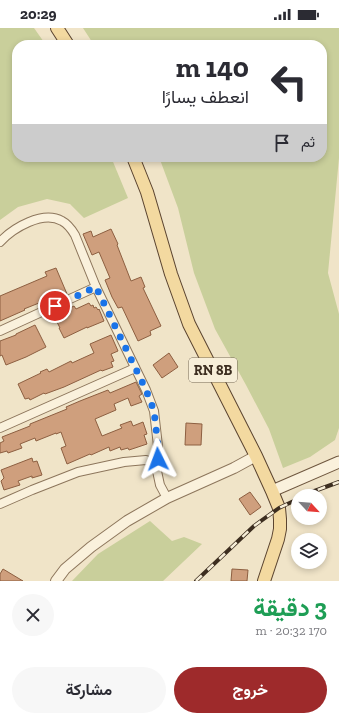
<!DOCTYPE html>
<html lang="ar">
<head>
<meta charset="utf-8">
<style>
  :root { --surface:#fff; --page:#f7f7f7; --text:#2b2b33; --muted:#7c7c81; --accent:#9e2a2b }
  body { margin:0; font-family:"Zilla Slab",Vazirmatn,serif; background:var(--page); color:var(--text); direction:rtl; height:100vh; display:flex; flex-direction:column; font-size:15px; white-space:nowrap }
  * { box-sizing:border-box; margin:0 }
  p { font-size:13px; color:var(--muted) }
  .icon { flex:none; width:22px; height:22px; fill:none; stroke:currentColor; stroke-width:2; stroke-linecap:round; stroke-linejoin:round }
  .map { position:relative; height:553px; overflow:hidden; direction:ltr }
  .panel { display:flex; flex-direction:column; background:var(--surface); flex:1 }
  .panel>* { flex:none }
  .hud { position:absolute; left:12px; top:12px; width:315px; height:122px; border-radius:16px; box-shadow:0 2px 6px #0003; direction:rtl; background:#fff; color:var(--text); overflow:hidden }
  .needle { width:26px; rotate:116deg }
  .fabs { position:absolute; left:291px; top:461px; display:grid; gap:8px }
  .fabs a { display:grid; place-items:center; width:36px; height:36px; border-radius:50%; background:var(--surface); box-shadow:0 2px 6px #0003; font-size:20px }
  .pin { position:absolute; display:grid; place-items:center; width:34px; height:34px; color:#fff; margin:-17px; border:2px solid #fff; border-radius:50%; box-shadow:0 1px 4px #0007 }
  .me { position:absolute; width:44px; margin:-22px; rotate:357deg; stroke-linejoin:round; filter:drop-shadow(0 0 3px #0008) }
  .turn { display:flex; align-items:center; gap:14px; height:84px; padding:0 12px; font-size:18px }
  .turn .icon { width:52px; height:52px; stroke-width:2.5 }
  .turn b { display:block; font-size:28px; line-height:34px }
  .then { display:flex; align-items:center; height:38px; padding:0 12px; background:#0003; gap:8px; font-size:15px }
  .round { display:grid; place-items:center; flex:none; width:42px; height:42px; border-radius:21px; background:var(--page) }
  .head { display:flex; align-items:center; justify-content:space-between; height:68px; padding:0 12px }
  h1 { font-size:24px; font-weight:700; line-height:30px; color:#1e9e55 }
  .action { display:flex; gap:8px; margin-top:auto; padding:8px 12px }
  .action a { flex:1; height:46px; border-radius:24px; background:var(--accent); color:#fff; font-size:16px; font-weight:700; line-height:46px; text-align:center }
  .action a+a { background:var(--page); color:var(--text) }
  .status { display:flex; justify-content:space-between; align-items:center; height:28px; padding:0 20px; background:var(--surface); direction:ltr }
  .status svg { height:11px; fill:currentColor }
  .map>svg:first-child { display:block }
</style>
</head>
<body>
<div class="status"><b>20:29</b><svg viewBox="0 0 49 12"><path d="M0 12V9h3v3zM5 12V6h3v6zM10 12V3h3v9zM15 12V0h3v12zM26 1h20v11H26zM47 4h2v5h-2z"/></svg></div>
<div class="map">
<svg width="339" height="553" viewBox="0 0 339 553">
  <rect width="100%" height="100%" fill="#f0e4c8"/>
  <g fill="#c9cf9b">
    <polygon points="0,0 34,0 46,17 17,17 17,129 111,129 128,170 84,190 70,176 47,171 18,179 0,192"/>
    <polygon points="83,0 339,0 339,130 328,245 339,286 339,400 335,412 310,429 283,440 269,401 246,357 215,301 194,245 178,180 159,129 322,129 322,17 94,17"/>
    <polygon points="150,493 172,513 184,509 202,516 163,553 72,553 98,526"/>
  </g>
  <g fill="#cf9f7d" stroke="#8d5f41">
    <polygon points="111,201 118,216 117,217 131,253 141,249 145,259 143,260 161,298 150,303 151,307 138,313 122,279 118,280 112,269 105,252 110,250 99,224 92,227 83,206 91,203 93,209"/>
    <polygon points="56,240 67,266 50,273 49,271 24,281 25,282 0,293 0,268 47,248 45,244"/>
    <polygon points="89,275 91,278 93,277 94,280 96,279 98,282 99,281 104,293 87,300 87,299 64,310 59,300 60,300 54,288 74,278 76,281"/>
    <polygon points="35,297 46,319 26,329 6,337 2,327 0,328 0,313 16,307 16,306"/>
    <polygon points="111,307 118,323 111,326 114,333 111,334 113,339 102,343 101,342 64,359 45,366 44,365 30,372 29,370 25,371 18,356 41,345 40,344 47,341 49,344 71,333 72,335 94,325 90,316"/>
    <polygon points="169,325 178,339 162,350 153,337"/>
    <polygon points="136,354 142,366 139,368 142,374 131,378 128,370 114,376 116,382 95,391 102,408 122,400 120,397 131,393 133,398 143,394 147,406 144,407 147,416 129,422 128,420 121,422 120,419 110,423 109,419 91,427 90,426 67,436 61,420 66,418 61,404 56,406 56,405 36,413 35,410 20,416 22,420 8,425 7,423 0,425 0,415 4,413 2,409 30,398 30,396 67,381 66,379 80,373 108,362 110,365"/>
    <polygon points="186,395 202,396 201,417 185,417"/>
    <polygon points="32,430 33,434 37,433 42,447 32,450 32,448 18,453 20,457 4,462 1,453 4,450 1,442"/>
    <polygon points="250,464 261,479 250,487 239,471"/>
    <polygon points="3,541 23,553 0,553 0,546"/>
    <polygon points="232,541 248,542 247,553 231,553"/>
  </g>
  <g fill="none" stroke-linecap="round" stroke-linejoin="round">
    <defs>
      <g id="minor">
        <path d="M0,214C13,200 43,182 62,193C68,196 72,202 75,207L96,259L146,362L154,383L158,418L157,443"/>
        <polyline points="0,303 96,259"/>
        <polyline points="0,400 135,340"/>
        <polyline points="0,476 32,462 78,444 124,434 146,432 153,434 157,443 160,457 167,470"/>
      </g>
      <polyline id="tertiary" points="56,553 65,541 91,519 127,493 167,470 234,440 256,428"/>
      <polyline id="secondary" points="272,463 339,434"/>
      <g id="primary">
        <polyline points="57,0 68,17"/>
        <polyline points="133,129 147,164 171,246 189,296 256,428 272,463 279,480 280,491 280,501 278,511 264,553"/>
      </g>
    </defs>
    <use href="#minor" stroke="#8d765c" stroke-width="10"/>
    <use href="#tertiary" stroke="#8d765c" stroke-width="12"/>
    <use href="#secondary" stroke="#6f573f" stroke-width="13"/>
    <use href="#primary" stroke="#5b4430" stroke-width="14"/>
    <use href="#minor" stroke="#faf1dc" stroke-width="8"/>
    <use href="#tertiary" stroke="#faf1dc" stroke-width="10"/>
    <use href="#secondary" stroke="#faf1dc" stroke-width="11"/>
    <use href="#primary" stroke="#f3d9a0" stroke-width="12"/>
    <defs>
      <g id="rail">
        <polyline points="303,468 309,465 339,454"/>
        <polyline points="196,553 254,498 279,480 298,471"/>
      </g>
    </defs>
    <use href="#rail" stroke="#3d2e20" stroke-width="4"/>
    <use href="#rail" stroke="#f7eed8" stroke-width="2.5" stroke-dasharray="8" stroke-linecap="butt"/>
  </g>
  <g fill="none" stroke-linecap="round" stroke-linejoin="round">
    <polyline stroke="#1a73e8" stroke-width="7" stroke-dasharray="0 12.6" points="55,278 96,259 146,362 154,383 158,418 158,431"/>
  </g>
  <g text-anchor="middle" stroke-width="4" stroke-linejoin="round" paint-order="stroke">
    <rect fill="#f7eed8" stroke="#756857" stroke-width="1" x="189" y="330" width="48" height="24" rx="3"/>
    <g font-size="14" font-weight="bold" fill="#3d2e20">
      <text x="213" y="347">RN 8B</text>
    </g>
  </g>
</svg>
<div class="fabs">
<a><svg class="needle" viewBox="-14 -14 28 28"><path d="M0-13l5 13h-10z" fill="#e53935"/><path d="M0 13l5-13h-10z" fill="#7c7c81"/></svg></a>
<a><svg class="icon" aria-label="layers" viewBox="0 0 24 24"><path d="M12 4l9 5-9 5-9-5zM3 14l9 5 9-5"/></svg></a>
</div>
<div class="pin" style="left:55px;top:278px;background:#d93025"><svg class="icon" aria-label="arrive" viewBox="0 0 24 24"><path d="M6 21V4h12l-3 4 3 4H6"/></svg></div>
<svg class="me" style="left:158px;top:431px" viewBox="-20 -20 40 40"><path d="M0-17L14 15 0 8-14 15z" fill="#1a73e8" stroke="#fff" stroke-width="4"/></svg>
<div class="hud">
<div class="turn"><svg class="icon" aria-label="left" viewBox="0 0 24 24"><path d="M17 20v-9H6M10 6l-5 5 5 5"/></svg><div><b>140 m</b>انعطف يسارًا</div></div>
<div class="then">ثم<svg class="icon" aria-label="arrive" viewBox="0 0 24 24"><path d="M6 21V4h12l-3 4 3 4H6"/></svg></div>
</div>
</div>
<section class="panel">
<div class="head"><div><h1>3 دقيقة</h1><p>170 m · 20:32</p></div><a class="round"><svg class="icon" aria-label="close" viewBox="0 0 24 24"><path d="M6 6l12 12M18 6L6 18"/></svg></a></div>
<div class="action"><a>خروج</a><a>مشاركة</a></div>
</section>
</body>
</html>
